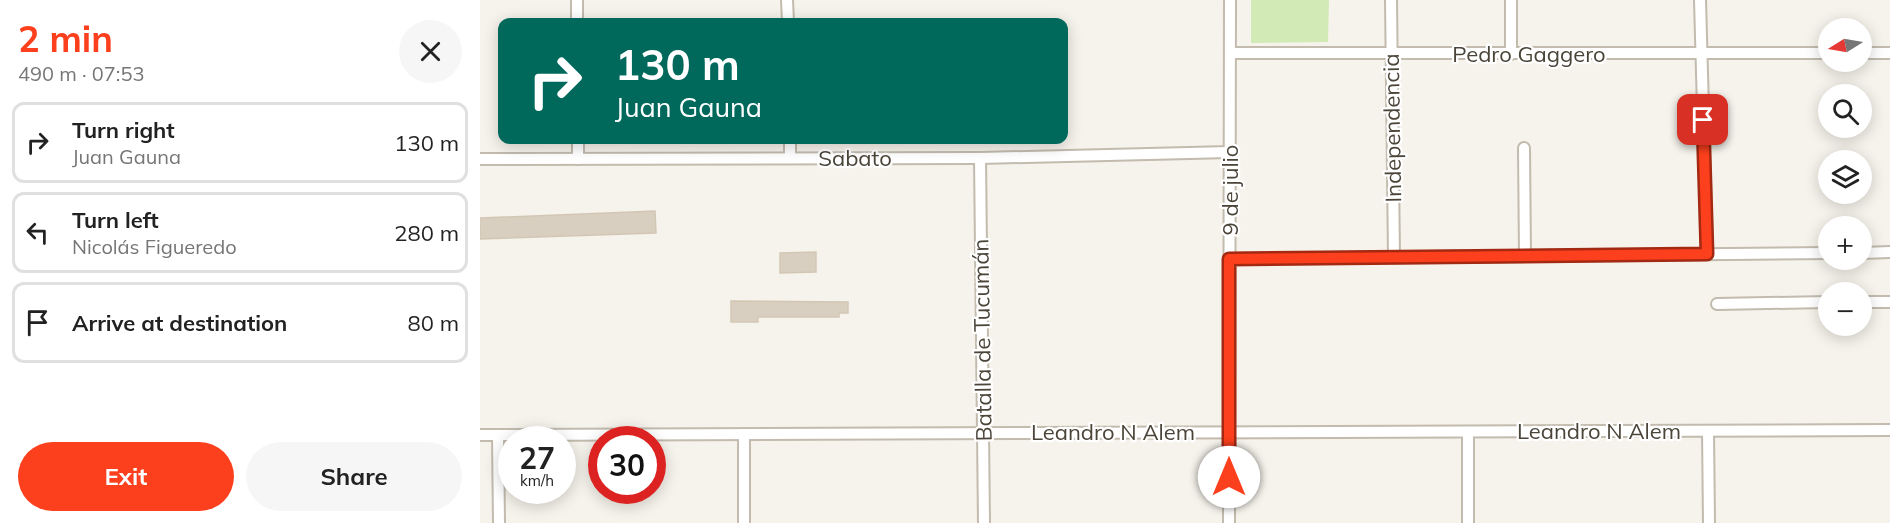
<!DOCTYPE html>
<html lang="en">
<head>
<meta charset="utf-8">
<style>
  :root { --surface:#fff; --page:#f6f6f6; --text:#222; --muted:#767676; --line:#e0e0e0; --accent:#fc3f1d }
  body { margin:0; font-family:Mulish,sans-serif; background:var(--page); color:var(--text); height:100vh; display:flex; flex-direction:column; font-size:22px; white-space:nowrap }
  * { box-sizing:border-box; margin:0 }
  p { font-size:20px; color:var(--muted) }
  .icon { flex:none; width:33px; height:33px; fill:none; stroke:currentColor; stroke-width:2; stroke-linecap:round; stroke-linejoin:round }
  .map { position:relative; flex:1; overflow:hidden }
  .details { display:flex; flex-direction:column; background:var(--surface); width:480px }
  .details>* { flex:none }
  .banner { position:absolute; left:18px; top:18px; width:570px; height:126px; border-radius:12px; box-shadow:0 3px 15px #0003; background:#00695c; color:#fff; overflow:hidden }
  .needle { width:39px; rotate:259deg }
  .controls { position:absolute; left:1338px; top:18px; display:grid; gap:12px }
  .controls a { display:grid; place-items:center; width:54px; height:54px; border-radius:50%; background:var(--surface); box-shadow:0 3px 15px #0003; font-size:30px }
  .speed { position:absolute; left:18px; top:426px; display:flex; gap:12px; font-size:30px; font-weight:700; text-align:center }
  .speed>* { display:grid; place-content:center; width:78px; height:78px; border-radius:50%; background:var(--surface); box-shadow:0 3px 15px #0003; line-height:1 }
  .speed small { font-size:15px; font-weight:400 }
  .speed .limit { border:9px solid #d22; background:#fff; color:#111 }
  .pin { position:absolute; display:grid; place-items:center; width:51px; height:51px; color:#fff; margin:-26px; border-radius:12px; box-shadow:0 3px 9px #0006 }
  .me { position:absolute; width:66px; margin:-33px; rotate:0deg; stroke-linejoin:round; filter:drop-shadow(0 0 4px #0008) }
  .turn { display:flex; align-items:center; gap:21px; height:126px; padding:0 18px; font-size:27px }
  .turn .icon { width:78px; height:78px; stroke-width:2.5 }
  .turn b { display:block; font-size:42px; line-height:51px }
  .round { display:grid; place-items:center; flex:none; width:63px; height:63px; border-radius:32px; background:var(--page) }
  .head { display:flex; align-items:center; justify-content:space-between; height:102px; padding:0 18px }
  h1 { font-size:36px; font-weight:700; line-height:45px; color:var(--accent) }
  .button { display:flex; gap:12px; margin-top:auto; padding:12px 18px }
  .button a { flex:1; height:69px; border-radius:36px; background:var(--accent); color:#fff; font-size:24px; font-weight:700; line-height:69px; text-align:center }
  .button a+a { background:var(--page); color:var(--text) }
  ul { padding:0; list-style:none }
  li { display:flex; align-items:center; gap:18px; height:81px; margin:0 12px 9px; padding:0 6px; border:3px solid var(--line); border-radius:12px }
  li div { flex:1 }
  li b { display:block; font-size:22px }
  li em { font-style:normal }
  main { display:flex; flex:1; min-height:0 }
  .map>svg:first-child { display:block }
</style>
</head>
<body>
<main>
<section class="details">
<div class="head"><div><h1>2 min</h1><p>490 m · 07:53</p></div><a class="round"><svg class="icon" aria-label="close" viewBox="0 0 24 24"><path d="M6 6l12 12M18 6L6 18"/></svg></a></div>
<ul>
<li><svg class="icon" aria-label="right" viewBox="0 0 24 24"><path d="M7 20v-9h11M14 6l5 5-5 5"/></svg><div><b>Turn right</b><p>Juan Gauna</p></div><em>130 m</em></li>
<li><svg class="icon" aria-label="left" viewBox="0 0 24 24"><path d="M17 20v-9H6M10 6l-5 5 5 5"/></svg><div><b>Turn left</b><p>Nicolás Figueredo</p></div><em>280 m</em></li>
<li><svg class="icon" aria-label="arrive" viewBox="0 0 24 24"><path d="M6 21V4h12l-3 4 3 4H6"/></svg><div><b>Arrive at destination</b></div><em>80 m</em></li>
</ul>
<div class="button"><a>Exit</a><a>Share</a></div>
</section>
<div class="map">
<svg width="1410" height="523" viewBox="0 0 1410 523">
  <rect width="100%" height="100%" fill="#f6f3ec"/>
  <polygon fill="#d2eab5" points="771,0 849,0 848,42 771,43"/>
  <g fill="#d8cfc1" stroke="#d3c7b4" stroke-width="1.5">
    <polygon points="175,211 176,233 0,239 0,218"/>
    <polygon points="336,252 336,272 300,273 300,253"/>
    <polygon points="251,301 368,302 368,313 359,313 359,317 278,317 278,322 251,322"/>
  </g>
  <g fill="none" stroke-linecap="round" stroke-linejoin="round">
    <defs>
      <g id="street">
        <polyline points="97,0 97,22"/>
        <polyline points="307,0 308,22"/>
        <polyline points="911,0 914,257"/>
        <polyline points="1220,0 1227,254"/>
        <polyline points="750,53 1348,53"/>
        <polyline points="1382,53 1410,53"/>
        <polyline points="1031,54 1031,0"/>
        <polyline points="98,140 98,159"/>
        <polyline points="310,140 310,158"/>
        <polyline points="1044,148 1045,256"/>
        <polyline points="500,158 504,523"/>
        <polyline points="0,159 500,158 750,152"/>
        <polyline points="1382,253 1410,252"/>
        <polyline points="749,259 1348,253"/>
        <polyline points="1382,302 1410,302"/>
        <polyline points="1237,304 1348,302"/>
        <polyline points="1228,431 1229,523"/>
        <polyline points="0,435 1410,430"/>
        <polyline points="18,435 19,523"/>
        <polyline points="264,523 264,434"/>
        <polyline points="749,523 750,0"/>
        <polyline points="988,523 988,432"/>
      </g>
    </defs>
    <use href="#street" stroke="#c2bbae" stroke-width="14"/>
    <use href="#street" stroke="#fff" stroke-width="10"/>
  </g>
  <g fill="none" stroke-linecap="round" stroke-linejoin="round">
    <defs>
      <polyline id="route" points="749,477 749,259 1227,254 1223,120"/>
    </defs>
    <use href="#route" stroke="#a42913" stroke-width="15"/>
    <use href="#route" stroke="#fc3f1d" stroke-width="10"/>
  </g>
  <g text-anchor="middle" stroke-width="4.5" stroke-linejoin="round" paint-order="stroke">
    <g font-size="22" fill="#4b4439" stroke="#fff">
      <text x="1049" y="62">Pedro Gaggero</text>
      <text transform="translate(912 128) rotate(-91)" y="8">Independencia</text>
      <text x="375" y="166">Sabato</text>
      <text transform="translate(750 190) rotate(-90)" y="8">9 de julio</text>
      <text transform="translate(502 340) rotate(-91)" y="8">Batalla de Tucumán</text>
      <text x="1119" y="439">Leandro N Alem</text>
      <text x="633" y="440">Leandro N Alem</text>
    </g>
  </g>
</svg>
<div class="controls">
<a><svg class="needle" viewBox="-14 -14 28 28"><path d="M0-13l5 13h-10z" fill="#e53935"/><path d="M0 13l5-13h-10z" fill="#767676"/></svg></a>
<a><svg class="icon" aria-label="search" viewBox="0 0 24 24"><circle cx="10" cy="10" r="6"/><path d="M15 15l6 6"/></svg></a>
<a><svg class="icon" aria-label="layers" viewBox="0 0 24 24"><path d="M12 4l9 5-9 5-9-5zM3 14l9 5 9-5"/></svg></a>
<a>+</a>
<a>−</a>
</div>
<div class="speed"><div>27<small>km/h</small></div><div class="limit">30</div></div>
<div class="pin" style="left:1223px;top:120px;background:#d93025"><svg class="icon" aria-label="arrive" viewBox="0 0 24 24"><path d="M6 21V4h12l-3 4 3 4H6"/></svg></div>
<svg class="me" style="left:749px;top:477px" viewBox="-20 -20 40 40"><circle r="19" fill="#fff"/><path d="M0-13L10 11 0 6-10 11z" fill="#fc3f1d"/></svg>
<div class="banner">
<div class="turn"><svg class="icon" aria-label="right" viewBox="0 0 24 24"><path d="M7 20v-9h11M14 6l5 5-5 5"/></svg><div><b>130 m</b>Juan Gauna</div></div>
</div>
</div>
</main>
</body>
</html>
